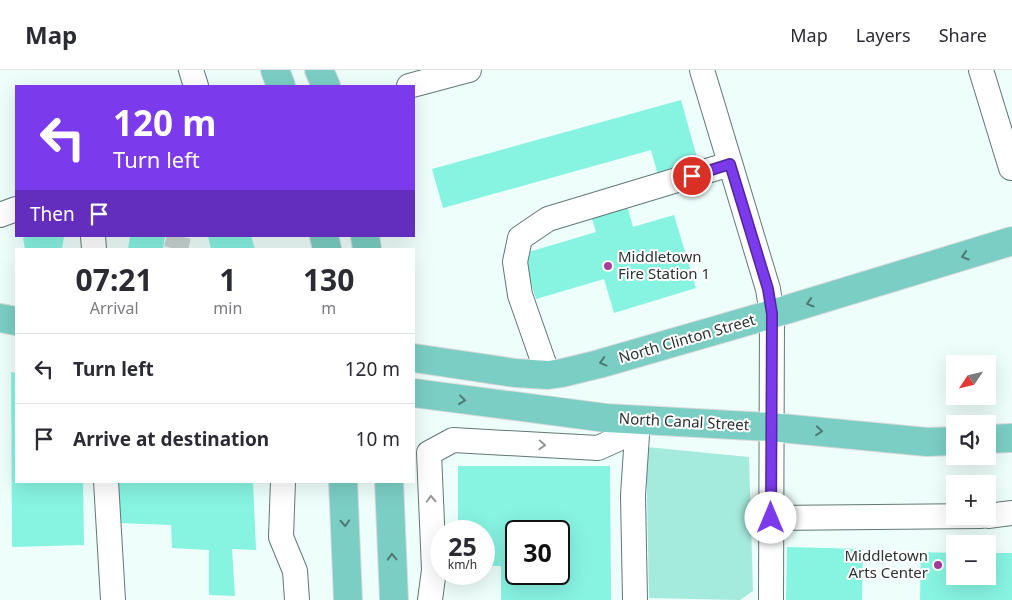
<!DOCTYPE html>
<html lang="en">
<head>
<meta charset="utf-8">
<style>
  :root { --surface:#fff; --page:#f2f2f3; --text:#2b2b33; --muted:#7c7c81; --line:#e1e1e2 }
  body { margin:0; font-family:"Noto Sans",sans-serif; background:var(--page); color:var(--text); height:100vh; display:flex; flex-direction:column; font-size:19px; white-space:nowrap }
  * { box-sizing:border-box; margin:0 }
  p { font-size:16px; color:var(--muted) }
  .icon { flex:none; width:28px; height:28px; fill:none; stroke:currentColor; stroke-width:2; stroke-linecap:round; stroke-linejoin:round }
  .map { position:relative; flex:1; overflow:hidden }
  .side { position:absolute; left:15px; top:178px; width:400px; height:235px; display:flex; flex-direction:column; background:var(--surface); border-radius:0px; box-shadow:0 5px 20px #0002 }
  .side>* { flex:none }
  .guide { position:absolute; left:15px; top:15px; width:400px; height:152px; border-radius:0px; box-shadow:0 5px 20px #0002; background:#7c3aed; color:#fff; overflow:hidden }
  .needle { width:32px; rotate:235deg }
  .buttons { position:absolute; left:946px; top:285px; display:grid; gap:10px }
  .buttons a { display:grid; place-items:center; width:50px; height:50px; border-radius:0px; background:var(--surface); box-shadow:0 5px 20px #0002; font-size:25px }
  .speed { position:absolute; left:430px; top:450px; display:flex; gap:10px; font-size:25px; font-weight:700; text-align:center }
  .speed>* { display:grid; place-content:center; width:65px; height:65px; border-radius:50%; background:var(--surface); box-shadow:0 5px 20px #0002; line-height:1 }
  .speed small { font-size:12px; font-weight:400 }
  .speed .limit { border:2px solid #111; border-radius:8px; background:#fff; color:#111 }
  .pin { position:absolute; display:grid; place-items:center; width:42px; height:42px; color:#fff; margin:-21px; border:2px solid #fff; border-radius:50%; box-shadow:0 1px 5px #0007 }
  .me { position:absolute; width:55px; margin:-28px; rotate:0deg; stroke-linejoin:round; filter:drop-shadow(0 0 4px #0008) }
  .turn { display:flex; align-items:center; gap:18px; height:105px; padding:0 15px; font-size:22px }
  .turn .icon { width:65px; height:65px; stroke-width:2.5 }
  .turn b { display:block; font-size:35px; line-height:42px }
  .then { display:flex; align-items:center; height:48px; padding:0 15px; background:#0003; gap:10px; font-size:19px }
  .eta { display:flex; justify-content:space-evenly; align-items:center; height:85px; text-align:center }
  .eta b { font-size:30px; font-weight:700; line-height:35px }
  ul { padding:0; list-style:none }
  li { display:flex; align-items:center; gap:15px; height:70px; padding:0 15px; border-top:1px solid var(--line) }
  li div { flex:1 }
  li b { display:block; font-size:19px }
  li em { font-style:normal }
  header { display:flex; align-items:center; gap:30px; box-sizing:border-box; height:70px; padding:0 25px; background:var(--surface); border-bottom:1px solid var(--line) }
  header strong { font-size:24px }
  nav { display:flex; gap:28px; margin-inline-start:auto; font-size:18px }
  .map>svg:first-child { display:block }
</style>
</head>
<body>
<header>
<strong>Map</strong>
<nav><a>Map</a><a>Layers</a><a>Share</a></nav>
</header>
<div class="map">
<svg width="1012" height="530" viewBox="0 0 1012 530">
  <rect width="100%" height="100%" fill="#eefefb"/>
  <polygon fill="#a4eadd" points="646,377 749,387 753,521 740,530 649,528"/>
  <g fill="#87f3e1" fill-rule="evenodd">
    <polygon points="681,30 700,98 659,109 651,80 443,138 432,99"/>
    <polygon points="626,132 633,157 674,145 696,218 614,243 604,209 536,229 522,184 596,162 590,142"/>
    <polygon points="28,166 64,166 62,179 25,179 23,168"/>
    <polygon points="130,166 165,166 163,179 128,179"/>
    <polygon points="208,166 251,166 255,179 211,179"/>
    <polygon points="11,302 16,303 16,411 83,411 84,475 12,477"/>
    <path d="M458,396H610L611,530H501V496H484V461H458ZM516,461H559V504H516Z"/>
    <polygon points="115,411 253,411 256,480 232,479 235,526 209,525 209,480 172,478 171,455 117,453"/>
    <polygon points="787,477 863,479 862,530 786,530"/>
    <polygon points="921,482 955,483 955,506 988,506 988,483 1012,483 1012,530 920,530"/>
  </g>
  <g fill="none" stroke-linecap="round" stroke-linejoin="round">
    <polyline stroke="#c7d5d3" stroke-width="24" stroke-dasharray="24 12" stroke-linecap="butt" points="176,179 179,166"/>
    <defs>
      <g id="minor">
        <polyline points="191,0 196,16"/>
        <polyline points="702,0 768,219 772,244 771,530"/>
        <polyline points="981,0 1011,98"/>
        <polyline points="409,16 469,0"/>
        <polyline points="0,145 16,139"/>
        <polyline points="93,166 94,179"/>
        <polyline points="548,305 520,225 515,192 520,168 548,149 730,94"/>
        <polyline points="106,411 113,530"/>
        <polyline points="283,411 281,467 295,501 297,530"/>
        <polyline points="988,446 1012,443"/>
        <polyline points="771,448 981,446"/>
        <polyline points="430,530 434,500 429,383 453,370 598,378 618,369 638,350"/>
        <polyline points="635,530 633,425 638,350"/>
      </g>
      <g id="major">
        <polyline points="275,0 281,16"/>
        <polyline points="319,0 326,16"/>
        <polyline points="324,166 327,179"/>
        <polyline points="365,166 367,179"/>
        <polyline points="0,248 16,251"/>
        <polyline points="414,288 515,303 548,305 562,303 599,294 772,244 1012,171"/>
        <polyline points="414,323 606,348 770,357 927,372 955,371"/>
        <polyline points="988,369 1012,368"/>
        <polyline points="343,411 348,530"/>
        <polyline points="389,411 394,530"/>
      </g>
    </defs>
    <use href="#minor" stroke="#617975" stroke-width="26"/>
    <use href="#major" stroke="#d8dada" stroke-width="30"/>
    <use href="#minor" stroke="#fff" stroke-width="24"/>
    <use href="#major" stroke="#7bcec4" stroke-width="28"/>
  </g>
  <defs><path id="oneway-chevron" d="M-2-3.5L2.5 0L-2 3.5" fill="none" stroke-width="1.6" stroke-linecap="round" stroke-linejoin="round" transform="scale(1.25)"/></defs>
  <g stroke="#4e7973">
    <use href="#oneway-chevron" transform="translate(965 186) rotate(163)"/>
    <use href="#oneway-chevron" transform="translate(810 233) rotate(163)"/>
    <use href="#oneway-chevron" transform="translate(603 292) rotate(165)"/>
    <use href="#oneway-chevron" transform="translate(462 330) rotate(7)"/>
    <use href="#oneway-chevron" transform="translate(819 361) rotate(5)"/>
    <use href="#oneway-chevron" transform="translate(345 453) rotate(87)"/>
    <use href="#oneway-chevron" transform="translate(392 487) rotate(-92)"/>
  </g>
  <g stroke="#949998">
    <use href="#oneway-chevron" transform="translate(542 375) rotate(3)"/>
    <use href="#oneway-chevron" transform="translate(431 429) rotate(-93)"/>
  </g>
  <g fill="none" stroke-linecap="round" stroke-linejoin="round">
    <defs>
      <polyline id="route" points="692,106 730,94 768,219 772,244 771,448"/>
    </defs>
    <use href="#route" stroke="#51269a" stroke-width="12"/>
    <use href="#route" stroke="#7c3aed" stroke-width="9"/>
  </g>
  <g fill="#a83d9d" stroke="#fff" stroke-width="2">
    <circle cx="608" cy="196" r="5"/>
    <circle cx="938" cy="495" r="5"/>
  </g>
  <g text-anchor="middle" stroke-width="4" stroke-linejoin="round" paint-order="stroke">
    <g font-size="15" fill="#293331" stroke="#fff" text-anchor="start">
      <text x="618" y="192">Middletown<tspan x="618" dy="17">Fire Station 1</tspan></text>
      <text x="928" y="491" text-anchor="end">Middletown<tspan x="928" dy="17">Arts Center</tspan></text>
    </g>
    <g font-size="15" fill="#293331" stroke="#fff">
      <text transform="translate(687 269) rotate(-16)" y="5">North Clinton Street</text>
      <text transform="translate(684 352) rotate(3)" y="5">North Canal Street</text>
    </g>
  </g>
</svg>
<div class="buttons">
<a><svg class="needle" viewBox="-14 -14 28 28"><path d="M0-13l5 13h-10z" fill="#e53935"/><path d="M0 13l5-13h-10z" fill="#7c7c81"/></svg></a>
<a><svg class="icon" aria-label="sound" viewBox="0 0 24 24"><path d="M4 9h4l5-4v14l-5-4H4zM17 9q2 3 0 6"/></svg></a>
<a>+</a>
<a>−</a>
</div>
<div class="speed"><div>25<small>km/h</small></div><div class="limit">30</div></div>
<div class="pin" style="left:692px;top:106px;background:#d93025"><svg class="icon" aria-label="arrive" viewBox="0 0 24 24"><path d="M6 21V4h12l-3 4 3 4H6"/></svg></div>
<svg class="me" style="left:771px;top:448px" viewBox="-20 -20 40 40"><circle r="19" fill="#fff"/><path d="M0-13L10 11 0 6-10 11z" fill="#7c3aed"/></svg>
<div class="guide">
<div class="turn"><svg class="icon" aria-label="left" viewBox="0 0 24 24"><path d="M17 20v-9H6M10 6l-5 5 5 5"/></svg><div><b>120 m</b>Turn left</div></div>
<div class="then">Then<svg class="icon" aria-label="arrive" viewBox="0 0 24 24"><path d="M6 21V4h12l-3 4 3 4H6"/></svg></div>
</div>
<section class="side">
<div class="eta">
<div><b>07:21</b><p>Arrival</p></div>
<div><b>1</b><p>min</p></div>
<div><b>130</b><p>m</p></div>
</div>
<ul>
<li><svg class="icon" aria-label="left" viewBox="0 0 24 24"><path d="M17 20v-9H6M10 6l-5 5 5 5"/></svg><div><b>Turn left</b></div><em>120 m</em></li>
<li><svg class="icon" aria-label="arrive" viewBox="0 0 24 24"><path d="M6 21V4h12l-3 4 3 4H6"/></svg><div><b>Arrive at destination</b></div><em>10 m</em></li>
</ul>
</section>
</div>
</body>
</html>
